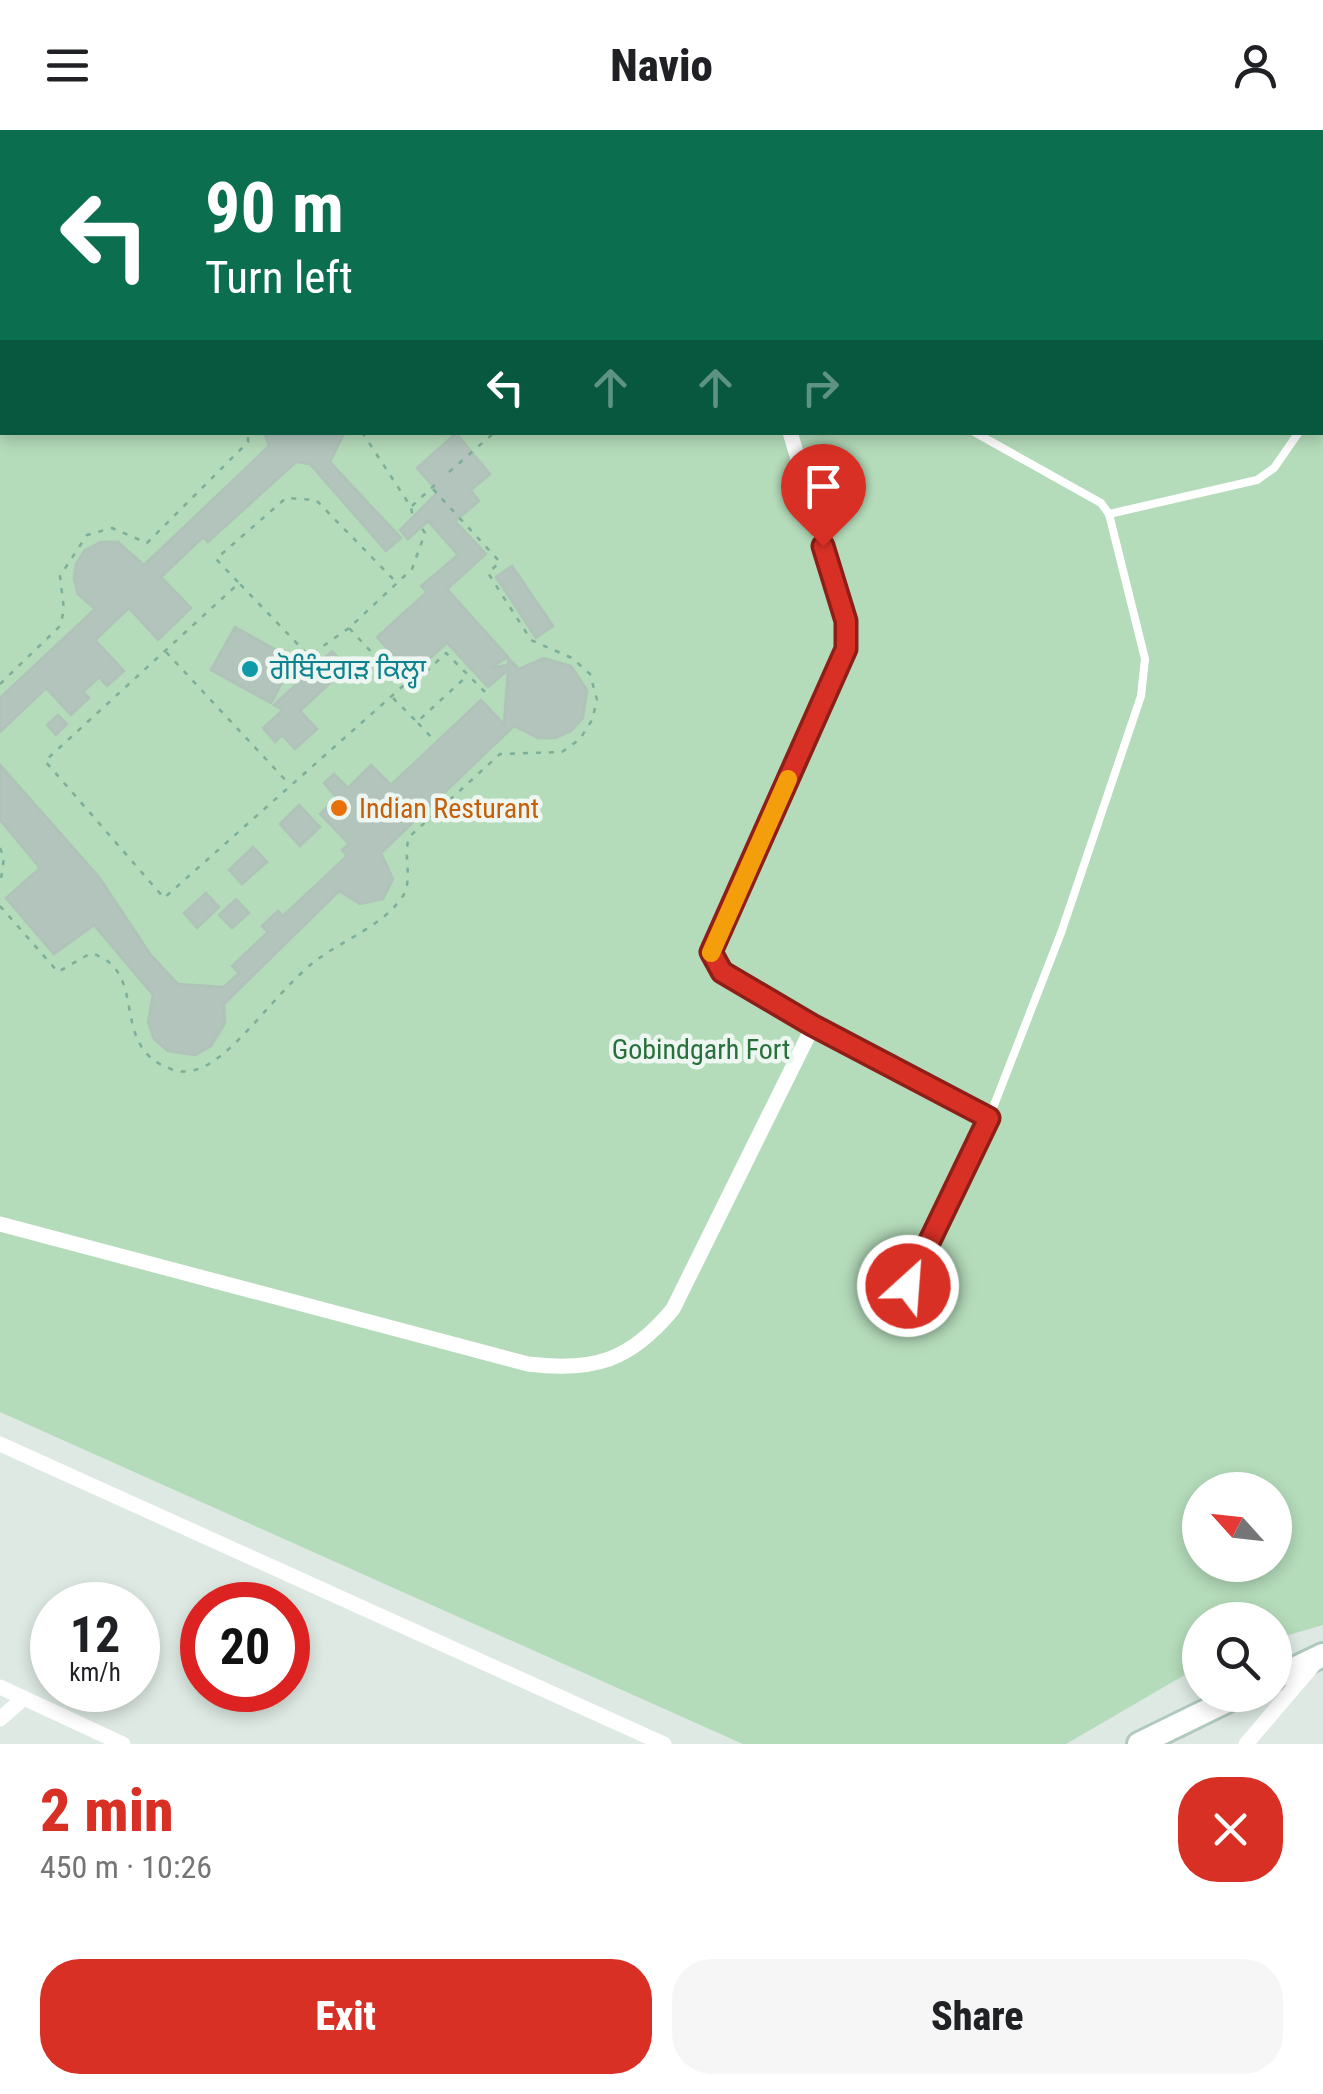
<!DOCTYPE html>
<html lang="en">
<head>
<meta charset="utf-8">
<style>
  :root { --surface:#fff; --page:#f6f6f6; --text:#202124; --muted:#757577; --accent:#d93025 }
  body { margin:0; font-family:"Roboto Condensed","Noto Sans Gurmukhi",sans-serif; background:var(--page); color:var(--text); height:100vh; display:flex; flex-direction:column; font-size:38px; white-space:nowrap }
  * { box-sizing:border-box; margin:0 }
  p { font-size:32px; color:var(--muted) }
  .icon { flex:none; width:55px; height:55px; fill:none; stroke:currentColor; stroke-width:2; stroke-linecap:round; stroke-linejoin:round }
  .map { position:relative; height:1614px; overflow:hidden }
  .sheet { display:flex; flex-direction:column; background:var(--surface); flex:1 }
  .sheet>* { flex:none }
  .banner { position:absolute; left:0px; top:0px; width:1325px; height:305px; box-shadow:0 5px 15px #0003; background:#0b6e4f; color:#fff; overflow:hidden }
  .needle { width:65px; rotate:297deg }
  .tools { position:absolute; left:1182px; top:1342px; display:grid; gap:20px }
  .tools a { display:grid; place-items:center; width:110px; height:110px; border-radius:50%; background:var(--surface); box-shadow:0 5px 15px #0003; font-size:50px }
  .speed { position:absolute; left:30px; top:1452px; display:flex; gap:20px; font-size:50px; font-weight:700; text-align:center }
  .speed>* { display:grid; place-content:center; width:130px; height:130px; border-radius:50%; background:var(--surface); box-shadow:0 5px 15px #0003; line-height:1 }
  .speed small { font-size:25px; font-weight:400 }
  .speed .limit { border:15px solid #d22; background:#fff; color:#111 }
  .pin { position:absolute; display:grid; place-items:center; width:85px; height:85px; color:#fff; margin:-102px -42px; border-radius:50% 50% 50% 0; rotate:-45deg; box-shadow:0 0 10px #0007 }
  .pin .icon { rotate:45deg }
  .me { position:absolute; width:110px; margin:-55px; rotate:26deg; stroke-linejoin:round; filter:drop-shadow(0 0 8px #0008) }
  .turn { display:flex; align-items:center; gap:35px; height:210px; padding:0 40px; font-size:45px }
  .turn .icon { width:130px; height:130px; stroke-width:2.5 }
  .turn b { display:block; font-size:70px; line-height:85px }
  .lanes { display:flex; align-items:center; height:95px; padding:0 40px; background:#0003; justify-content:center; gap:50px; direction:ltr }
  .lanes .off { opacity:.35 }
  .round { display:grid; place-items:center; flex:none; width:105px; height:105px; border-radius:40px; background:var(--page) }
  .overview { display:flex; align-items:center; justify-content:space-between; height:170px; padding:0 40px }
  h1 { font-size:60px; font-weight:800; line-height:75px; color:var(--accent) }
  .primary-button { display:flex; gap:20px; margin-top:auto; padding:20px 40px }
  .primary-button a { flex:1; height:115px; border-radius:40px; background:var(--accent); color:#fff; font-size:40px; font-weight:800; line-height:115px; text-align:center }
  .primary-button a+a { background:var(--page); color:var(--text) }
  header { display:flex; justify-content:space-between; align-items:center; height:130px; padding:0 40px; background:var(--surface); font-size:45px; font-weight:800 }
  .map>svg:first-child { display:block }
</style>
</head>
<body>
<header><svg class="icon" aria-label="menu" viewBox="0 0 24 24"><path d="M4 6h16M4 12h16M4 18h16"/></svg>Navio<svg class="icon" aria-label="person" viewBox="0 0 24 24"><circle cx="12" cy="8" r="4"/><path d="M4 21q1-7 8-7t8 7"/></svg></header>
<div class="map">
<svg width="1323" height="1614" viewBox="0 0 1323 1614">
  <rect width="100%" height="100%" fill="#dde9e2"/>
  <path fill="#b4dbba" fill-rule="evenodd" d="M0,0H1224L2,2V302H1322L1323,232V1495L1275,1509V1490H1200V1536L1066,1614H743L0,1282ZM1200,1360H1275V1435H1200Z"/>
  <g fill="#b2c4bb" stroke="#afc3b8" stroke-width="2.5">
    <polygon points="264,302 345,302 330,332 401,408 386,421 310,334 296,332 208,412 203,407 161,447 191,478 158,510 129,478 95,510 124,541 107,556 99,547 83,562 89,568 71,585 46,558 0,602 0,568 95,479 78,464 74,449 76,434 85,420 101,412 118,412 144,435 269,316"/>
    <polygon points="456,303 490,344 471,360 479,371 455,391 486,424 447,459 508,527 490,538 508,535 508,528 519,539 544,528 571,536 587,560 583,588 571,601 555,608 538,608 514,596 381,723 393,749 383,769 360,774 339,761 224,874 225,893 211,916 195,925 168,921 154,909 148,892 153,865 94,795 54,824 6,768 40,738 0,690 0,635 99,747 150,824 178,854 224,857 239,843 232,836 268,802 262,796 278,781 283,786 347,726 342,720 349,714 320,684 337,668 324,653 334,644 348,658 371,635 391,655 481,570 504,594 508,540 488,557 447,513 411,545 377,507 427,462 421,456 458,425 428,391 408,409 400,400 438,362 417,338"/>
    <polygon points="512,436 553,496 536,508 496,447"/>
    <polygon points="235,497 294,530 271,573 211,540"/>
    <polygon points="332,521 347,537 300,581 317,599 295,619 282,605 275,612 263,598 283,580 274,575"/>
    <polygon points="58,585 67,594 56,605 47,595"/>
    <polygon points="299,675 320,697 300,716 280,694"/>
    <polygon points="253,717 267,732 242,754 229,740"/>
    <polygon points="206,763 219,777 197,798 184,783"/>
    <polygon points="236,769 249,783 232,798 219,785"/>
  </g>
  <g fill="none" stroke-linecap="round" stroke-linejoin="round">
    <defs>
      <g id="secondary">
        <polyline points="1275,1548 1323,1525"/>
        <polyline points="1139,1614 1239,1565"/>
      </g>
    </defs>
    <use href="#secondary" stroke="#b0c9bd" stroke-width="28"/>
    <g stroke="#7cae98" stroke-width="2.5" stroke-dasharray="5 8" stroke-linecap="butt">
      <polyline points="362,302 411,377 413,388"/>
      <polyline points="449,342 495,302"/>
      <polyline points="412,376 439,351"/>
      <polyline points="238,452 216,429 286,368 316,370 397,453"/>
      <polyline points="349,498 309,526 239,453 45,631 164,768 403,556 349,498 412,439 425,403 421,397"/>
      <polyline points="166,522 290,655"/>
      <polyline points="0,554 60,496 64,480 60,446 87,405 112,398 147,413 248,312 248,302"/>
      <polyline points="405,555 412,555 446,523 485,562"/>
      <polyline points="393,568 417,592 467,546"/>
      <polyline points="418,593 431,607"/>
      <polyline points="0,718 4,728 0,756"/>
      <path d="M0,776L58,842L91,823C151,841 107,917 171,939C182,944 197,941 207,935C242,916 281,856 318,829C345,809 384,795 403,766C413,749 403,726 409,707L500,624L562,622L580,609L592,590L597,570L590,544L572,528L531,510L488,443L500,432L432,358"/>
    </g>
    <g stroke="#fff" stroke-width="8">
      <polyline points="55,0 66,2"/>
      <polyline points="200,0 200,2"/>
      <polyline points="798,0 803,2"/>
      <polyline points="618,2 620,0"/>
      <polyline points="676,2 677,0"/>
      <polyline points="1005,2 1006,0"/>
      <polyline points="1223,2 1223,0"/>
      <polyline points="1322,225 1323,226"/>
      <polyline points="1322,264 1323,263"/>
      <polyline points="1109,384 1257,350 1274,338 1299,302"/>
      <polyline points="812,895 989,988"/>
      <polyline points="907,1155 989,988 1061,803 1141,566 1145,529 1109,384 1101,373 974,302"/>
    </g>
    <g stroke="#fff" stroke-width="15">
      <polyline points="514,0 514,2"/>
      <polyline points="1322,159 1323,159"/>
      <path d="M0,1094L528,1234C594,1242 630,1231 673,1179L811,900V892L803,886L722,842L711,822L847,519L846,491L790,302"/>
      <polyline points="0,1314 664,1614"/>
      <polyline points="0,1557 123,1614"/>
      <polyline points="0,1589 24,1568"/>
      <polyline points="1246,1614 1315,1533"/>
    </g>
    <use href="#secondary" stroke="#fff" stroke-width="22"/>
  </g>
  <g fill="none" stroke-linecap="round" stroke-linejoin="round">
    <defs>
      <polyline id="route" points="823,416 846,491 846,519 711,822 722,842 812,895 989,988 908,1156"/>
    </defs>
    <use href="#route" stroke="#8d1f18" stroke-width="25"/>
    <use href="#route" stroke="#d93025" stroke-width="18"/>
    <polyline stroke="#f59e0b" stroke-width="18" points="711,823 788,649"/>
  </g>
  <circle fill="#0f9aa8" stroke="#edf6f0" stroke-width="4" cx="250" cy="539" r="10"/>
  <circle fill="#e8710a" stroke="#edf6f0" stroke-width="4" cx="339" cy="678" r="10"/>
  <g text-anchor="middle" stroke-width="9" stroke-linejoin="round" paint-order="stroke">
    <g font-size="28" fill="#0d838f" stroke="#edf6f0" text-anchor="start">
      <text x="270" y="549">ਗੋਬਿੰਦਗੜ ਕਿਲ੍ਹਾ</text>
    </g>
    <g font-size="28" fill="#c56008" stroke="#edf6f0" text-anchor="start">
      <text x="359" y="688">Indian Resturant</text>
    </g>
    <g font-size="28" fill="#28703c" stroke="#edf6f0">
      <text x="701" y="929">Gobindgarh Fort</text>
    </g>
  </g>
</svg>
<div class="tools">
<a><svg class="needle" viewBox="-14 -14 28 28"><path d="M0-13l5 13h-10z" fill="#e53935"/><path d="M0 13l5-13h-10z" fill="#757577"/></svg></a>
<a><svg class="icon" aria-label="search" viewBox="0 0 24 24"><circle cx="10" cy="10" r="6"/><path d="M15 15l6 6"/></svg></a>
</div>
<div class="speed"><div>12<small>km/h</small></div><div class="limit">20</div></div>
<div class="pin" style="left:823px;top:416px;background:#d93025"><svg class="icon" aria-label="arrive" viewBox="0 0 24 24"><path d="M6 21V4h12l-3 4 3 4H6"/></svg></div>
<svg class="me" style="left:908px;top:1156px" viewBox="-20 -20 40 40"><circle r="17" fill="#d93025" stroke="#fff" stroke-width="3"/><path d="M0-11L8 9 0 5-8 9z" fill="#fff"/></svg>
<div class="banner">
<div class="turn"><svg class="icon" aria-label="left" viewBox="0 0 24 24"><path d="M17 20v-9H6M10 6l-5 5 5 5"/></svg><div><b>90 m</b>Turn left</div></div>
<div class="lanes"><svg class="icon" aria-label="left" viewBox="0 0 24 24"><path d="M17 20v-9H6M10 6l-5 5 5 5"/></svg><svg class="icon off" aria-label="ahead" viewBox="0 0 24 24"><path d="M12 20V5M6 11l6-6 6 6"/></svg><svg class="icon off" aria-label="ahead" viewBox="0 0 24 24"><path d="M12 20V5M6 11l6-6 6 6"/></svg><svg class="icon off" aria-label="right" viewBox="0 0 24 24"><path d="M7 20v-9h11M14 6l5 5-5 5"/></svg></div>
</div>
</div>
<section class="sheet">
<div class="overview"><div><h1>2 min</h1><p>450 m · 10:26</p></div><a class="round" style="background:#d93025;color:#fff"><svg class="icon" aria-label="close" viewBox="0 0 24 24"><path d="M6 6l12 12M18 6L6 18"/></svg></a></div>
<div class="primary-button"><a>Exit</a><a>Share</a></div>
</section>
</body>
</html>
